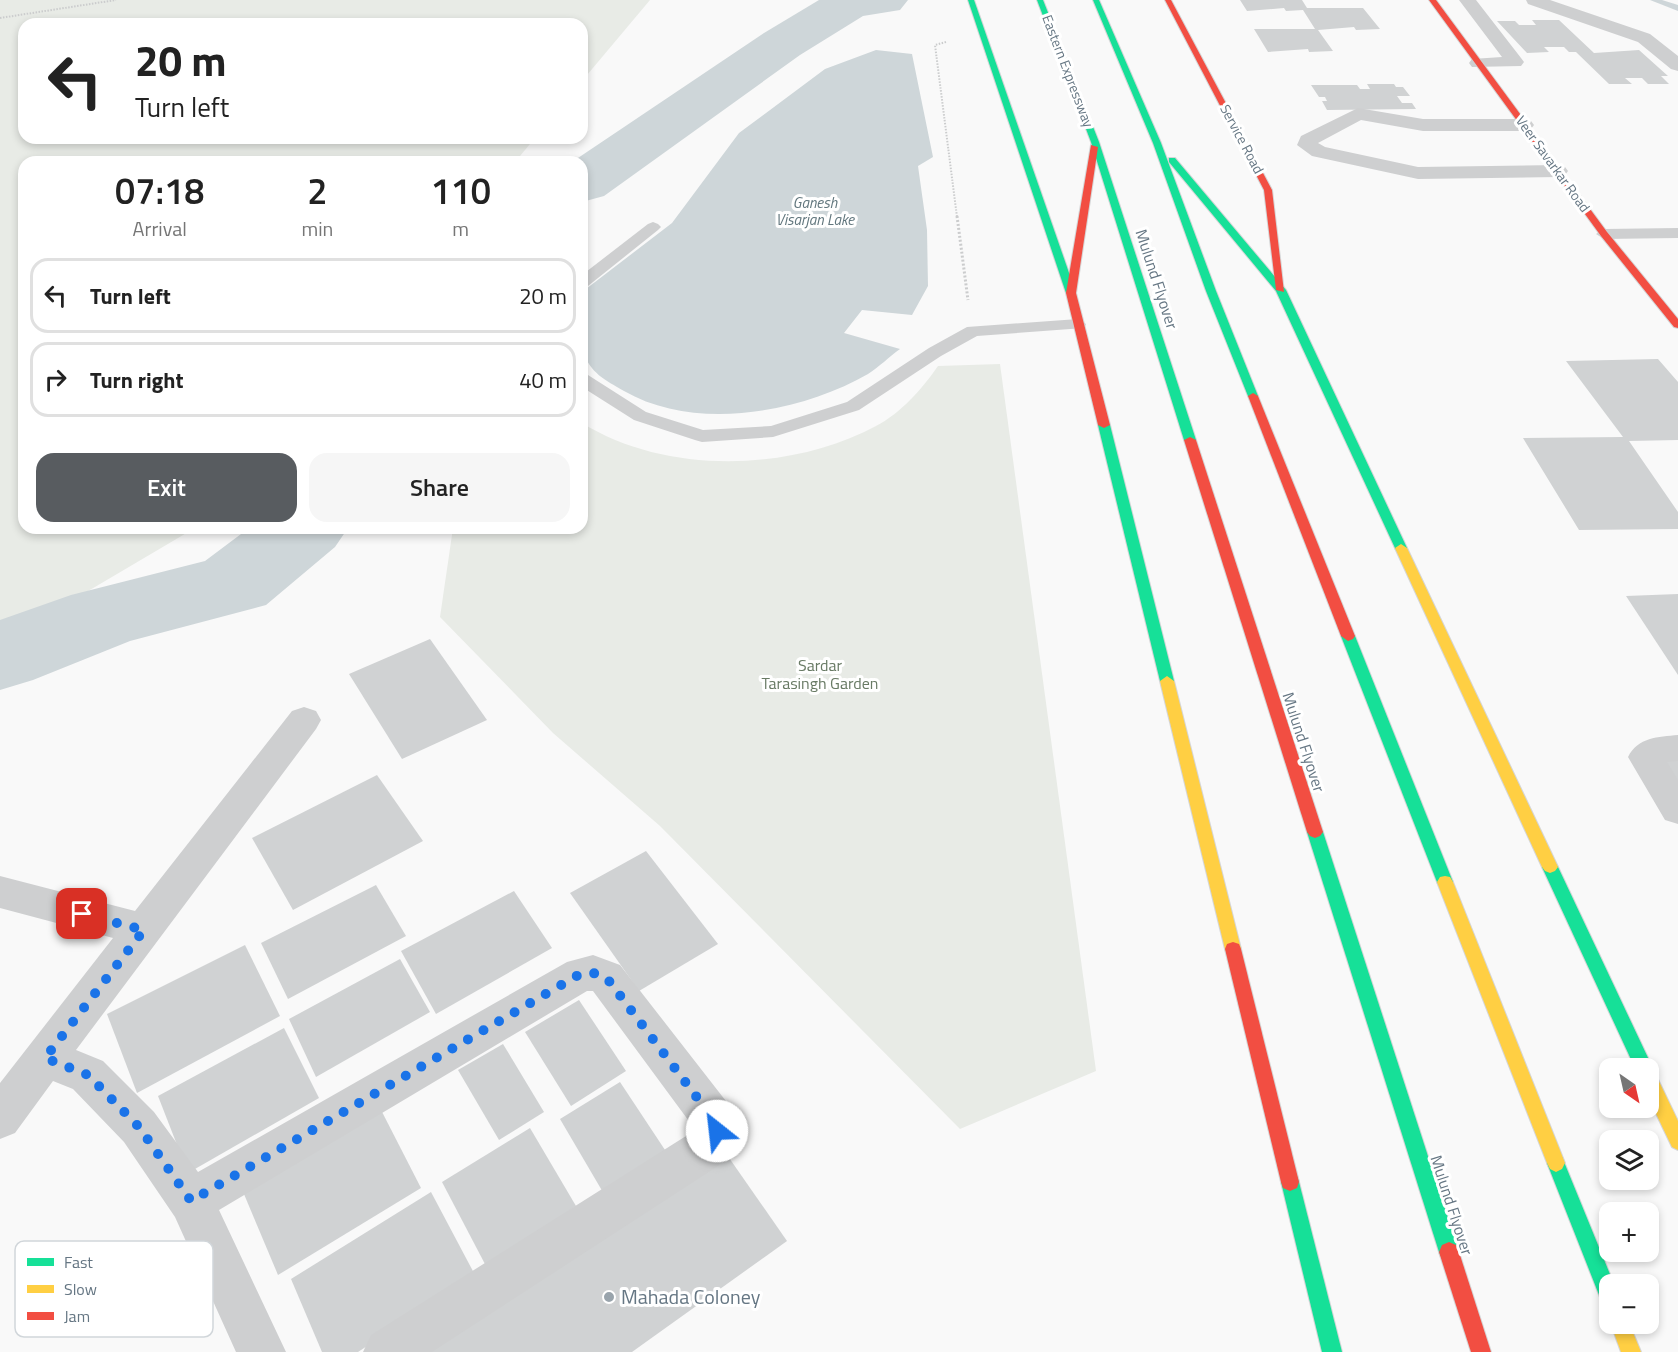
<!DOCTYPE html>
<html lang="en">
<head>
<meta charset="utf-8">
<style>
  :root { --surface:#fff; --page:#f6f6f6; --text:#222; --muted:#767676; --line:#e0e0e0; --accent:#585c60 }
  body { margin:0; font-family:"Titillium Web",sans-serif; background:var(--page); color:var(--text); height:100vh; display:flex; flex-direction:column; font-size:22px; white-space:nowrap }
  * { box-sizing:border-box; margin:0 }
  p { font-size:20px; color:var(--muted) }
  .icon { flex:none; width:33px; height:33px; fill:none; stroke:currentColor; stroke-width:2; stroke-linecap:round; stroke-linejoin:round }
  .map { position:relative; flex:1; overflow:hidden }
  .sheet { position:absolute; left:18px; top:156px; width:570px; height:378px; display:flex; flex-direction:column; background:var(--surface); border-radius:18px; box-shadow:0 3px 9px #0003 }
  .sheet>* { flex:none }
  .guide { position:absolute; left:18px; top:18px; width:570px; height:126px; border-radius:18px; box-shadow:0 3px 9px #0003; background:#fff; color:var(--text); overflow:hidden }
  .needle { width:39px; rotate:146deg }
  .controls { position:absolute; left:1599px; top:1058px; display:grid; gap:12px }
  .controls a { display:grid; place-items:center; width:60px; height:60px; border-radius:12px; background:var(--surface); box-shadow:0 3px 9px #0003; font-size:30px }
  .pin { position:absolute; display:grid; place-items:center; width:51px; height:51px; color:#fff; margin:-26px; border-radius:12px; box-shadow:0 3px 9px #0006 }
  .me { position:absolute; width:66px; margin:-33px; rotate:331deg; stroke-linejoin:round; filter:drop-shadow(0 0 4px #0008) }
  .turn { display:flex; align-items:center; gap:21px; height:126px; padding:0 18px; font-size:27px }
  .turn .icon { width:78px; height:78px; stroke-width:2.5 }
  .turn b { display:block; font-size:42px; line-height:51px }
  .eta { display:flex; justify-content:space-evenly; align-items:center; height:102px; text-align:center }
  .eta b { font-size:36px; font-weight:600; line-height:42px }
  .action { display:flex; gap:12px; margin-top:auto; padding:12px 18px }
  .action a { flex:1; height:69px; border-radius:18px; background:var(--accent); color:#fff; font-size:24px; font-weight:600; line-height:69px; text-align:center }
  .action a+a { background:var(--page); color:var(--text) }
  ul { padding:0; list-style:none }
  li { display:flex; align-items:center; gap:18px; height:75px; margin:0 12px 9px; padding:0 6px; border:3px solid var(--line); border-radius:18px }
  li div { flex:1 }
  li b { display:block; font-size:22px }
  li em { font-style:normal }
  .map>svg:first-child { display:block }
</style>
</head>
<body>
<div class="map">
<svg width="1678" height="1352" viewBox="0 0 1678 1352">
  <rect width="100%" height="100%" fill="#f9f9f9"/>
  <g fill="#e8ebe6">
    <polygon points="0,0 650,0 582,81 582,24 24,24 24,138 535,138 515,162 24,162 24,528 195,528 0,643"/>
    <path d="M1000,364L1096,1071L960,1129L660,826L553,733L440,617L453,528H582V423C666,475 790,472 876,426C901,413 922,389 938,366Z"/>
  </g>
  <path fill="#ced6d9" d="M876,50L912,54L933,157L918,166L927,230L928,286L912,315L862,310L844,333L900,349C889,357 879,367 868,374C800,413 695,432 624,391C605,380 590,373 583,351C578,338 582,308 582,292L672,223L739,133L825,69Z"/>
  <g fill="none" stroke-linecap="round" stroke-linejoin="round">
    <polygon fill="#ced6d9" fill-rule="evenodd" points="1650,0 1662,0 1678,5 1678,11"/>
    <g fill="#ced6d9" fill-rule="evenodd">
      <polygon points="819,0 908,0 900,10 863,16 800,55 604,196 582,202 582,162 572,162 764,33"/>
      <polygon points="249,528 348,528 335,547 266,605 130,641 33,680 0,690 0,620 71,595 205,561"/>
    </g>
  </g>
  <g fill="#d0d2d3">
    <polygon points="1240,0 1302,0 1307,8 1363,8 1380,29 1356,30 1354,27 1318,30 1333,51 1309,52 1308,49 1268,52 1254,29 1315,29 1303,10 1286,11 1284,8 1247,11"/>
    <polygon points="1532,20 1559,20 1594,53 1639,50 1668,76 1661,76 1669,84 1648,84 1642,78 1625,78 1632,84 1609,84 1576,52 1569,52 1564,47 1544,47 1549,52 1527,53 1497,21 1515,21 1519,25 1536,25"/>
    <polygon points="1367,84 1394,84 1396,87 1403,87 1410,96 1397,96 1402,103 1412,103 1416,109 1327,110 1322,101 1327,101 1325,97 1319,97 1311,85 1357,85 1360,89 1370,89"/>
    <polygon points="1658,359 1678,382 1678,440 1629,441 1678,512 1678,529 1579,530 1523,438 1623,437 1566,361"/>
    <polygon points="1678,594 1678,675 1626,596"/>
    <polygon points="430,639 487,720 402,759 349,674"/>
    <polygon points="1678,757 1678,791 1656,759"/>
    <polygon points="377,775 423,841 293,910 252,838"/>
    <polygon points="646,851 718,944 639,991 570,893"/>
    <polygon points="376,885 406,936 288,999 261,943"/>
    <polygon points="514,891 552,948 436,1014 401,951"/>
    <polygon points="245,945 280,1016 137,1093 107,1014"/>
    <polygon points="400,959 430,1012 316,1077 289,1019"/>
    <polygon points="579,1000 626,1071 571,1106 525,1032"/>
    <polygon points="284,1028 319,1098 188,1173 158,1096"/>
    <polygon points="503,1044 544,1112 499,1140 458,1070"/>
    <polygon points="620,1082 667,1153 604,1194 560,1119"/>
    <polygon points="379,1106 421,1188 278,1275 241,1187"/>
    <polygon points="530,1128 576,1206 486,1266 442,1182"/>
    <polygon points="725,1152 787,1241 632,1352 425,1352"/>
    <polygon points="431,1192 475,1275 358,1352 322,1352 291,1279"/>
  </g>
  <g fill="none" stroke-linecap="round" stroke-linejoin="round">
    <defs>
      <g id="fast">
        <polygon points="968,0 974,0 1076,293 1074,295 1066,293"/>
        <polygon points="1037,0 1043,0 1099,142 1196,440 1194,442 1190,443 1184,440 1091,142"/>
        <polygon points="1093,0 1099,0 1161,143 1216,291 1258,396 1257,398 1253,399 1248,396 1206,291 1153,143"/>
        <polygon points="1169,158 1175,158 1286,290 1407,548 1405,551 1397,551 1395,548 1276,291 1169,162"/>
        <polygon points="1104,422 1110,425 1174,681 1167,686 1160,681 1098,425"/>
        <polygon points="1348,631 1355,636 1453,882 1450,887 1445,888 1440,887 1437,882 1341,636"/>
        <polygon points="1315,826 1320,828 1323,832 1459,1252 1456,1259 1449,1262 1442,1259 1439,1252 1307,832 1310,828"/>
        <polygon points="1550,861 1555,863 1558,867 1650,1062 1653,1068 1650,1074 1648,1074 1648,1068 1635,1068 1542,867 1545,863"/>
        <polygon points="1556,1154 1562,1157 1614,1284 1610,1284 1610,1308 1603,1305 1547,1163 1550,1157"/>
        <polygon points="1290,1173 1297,1176 1299,1182 1342,1352 1322,1352 1281,1182 1283,1176"/>
      </g>
      <g id="slow">
        <polygon points="1401,544 1407,548 1558,867 1555,871 1550,873 1545,871 1542,867 1395,548"/>
        <polygon points="1167,676 1174,681 1241,949 1239,954 1233,956 1227,954 1225,949 1160,681"/>
        <polygon points="1445,876 1450,877 1453,882 1565,1163 1562,1169 1556,1172 1550,1169 1547,1163 1437,882 1440,877"/>
        <polygon points="1648,1069 1654,1071 1678,1121 1678,1150 1672,1147 1648,1097"/>
        <polygon points="1610,1322 1629,1323 1641,1352 1621,1352"/>
      </g>
      <g id="jam">
        <polygon points="1165,0 1171,0 1272,190 1284,292 1276,290 1264,190"/>
        <polygon points="1429,0 1436,0 1607,232 1678,319 1678,328 1674,327 1601,236"/>
        <polygon points="1091,145 1098,147 1076,293 1110,425 1104,428 1098,425 1066,293"/>
        <polygon points="1253,393 1258,396 1355,636 1353,639 1348,641 1341,636 1248,396"/>
        <polygon points="1190,437 1196,440 1323,832 1320,836 1315,838 1310,836 1307,832 1184,440"/>
        <polygon points="1233,942 1239,944 1241,949 1299,1182 1297,1188 1290,1191 1283,1188 1281,1182 1225,949 1227,944"/>
        <polygon points="1449,1242 1456,1245 1459,1252 1491,1352 1471,1352 1439,1252 1442,1245"/>
      </g>
    </defs>
    <use href="#fast" stroke="#d5d6d7" stroke-width="2"/>
    <use href="#slow" stroke="#d5d6d7" stroke-width="2"/>
    <use href="#jam" stroke="#d5d6d7" stroke-width="2"/>
    <g stroke="#cbcccd" stroke-width="2" stroke-dasharray="1.5 1.5" stroke-linecap="butt">
      <polyline points="0,18 116,0"/>
      <polyline points="946,42 935,45 957,217"/>
    </g>
    <polyline stroke="#cbcccd" stroke-width="3" stroke-dasharray="2 2" stroke-linecap="butt" points="957,216 968,300"/>
    <g fill="#cecfd0" fill-rule="evenodd">
      <polygon points="653,222 658,224 661,227 658,230 588,286 582,288 582,275 648,224"/>
      <polygon points="1678,228 1678,238 1604,239 1596,234 1604,229"/>
      <polygon points="1078,319 1086,324 1084,328 977,336 941,356 859,410 773,437 702,442 695,440 634,420 582,387 582,374 588,375 646,412 703,430 771,426 847,402 929,348 967,327"/>
    </g>
    <g fill="#cecfd0" fill-rule="evenodd">
      <polygon points="1459,0 1476,0 1521,58 1524,62 1521,66 1472,67 1469,63 1472,59 1502,57"/>
      <polygon points="1526,0 1550,0 1650,34 1678,56 1678,71 1671,69 1638,42 1528,4"/>
      <polygon points="1358,108 1423,119 1524,119 1531,121 1534,125 1531,129 1524,131 1423,131 1361,120 1318,143 1325,147 1418,167 1558,165 1565,167 1568,171 1565,175 1558,177 1418,179 1312,156 1297,145 1301,136"/>
      <polygon points="304,707 316,711 321,720 316,729 76,1050 103,1061 154,1112 198,1172 567,962 593,955 620,965 729,1105 739,1131 729,1155 718,1166 432,1352 363,1352 371,1335 686,1136 694,1128 593,991 587,991 219,1210 286,1352 236,1352 175,1217 124,1142 73,1089 53,1081 15,1133 0,1139 0,1083 113,938 0,908 0,876 135,911 292,711"/>
      <path d="M1678,735V761L1667,762L1678,780V824L1665,820L1628,757C1638,737 1658,737 1678,735Z"/>
    </g>
    <use href="#fast" fill="#16e098" fill-rule="evenodd"/>
    <use href="#slow" fill="#ffcf43" fill-rule="evenodd"/>
    <use href="#jam" fill="#f24e42" fill-rule="evenodd"/>
  </g>
  <g fill="none" stroke-linecap="round" stroke-linejoin="round">
    <polyline stroke="#1a73e8" stroke-width="10" stroke-dasharray="0 18" points="82,914 144,930 45,1058 88,1075 139,1127 191,1201 580,974 593,973 606,977 714,1120 717,1131"/>
  </g>
  <circle fill="#99a4ac" stroke="#fff" stroke-width="2" cx="609" cy="1297" r="6"/>
  <g text-anchor="middle" stroke-width="6" stroke-linejoin="round" paint-order="stroke">
    <g font-size="14" fill="#657683" stroke="#fff">
      <text transform="translate(1068 71) rotate(69)" y="5">Eastern Expressway</text>
      <text transform="translate(1242 139) rotate(62)" y="5">Service Road</text>
      <text transform="translate(1553 164) rotate(54)" y="5">Veer Savarkar Road</text>
    </g>
    <g font-size="15" font-style="italic" fill="#60757c" stroke="#fff">
      <text x="815" y="208">Ganesh<tspan x="815" dy="17">Visarjan Lake</tspan></text>
    </g>
    <g font-size="16" fill="#657683" stroke="#fff">
      <text transform="translate(1157 279) rotate(72)" y="6">Mulund Flyover</text>
      <text transform="translate(1304 742) rotate(72)" y="6">Mulund Flyover</text>
      <text transform="translate(1452 1205) rotate(72)" y="6">Mulund Flyover</text>
    </g>
    <g font-size="16" fill="#687a64" stroke="#fff">
      <text x="820" y="671">Sardar<tspan x="820" dy="18">Tarasingh Garden</tspan></text>
    </g>
    <g font-size="20" fill="#657683" stroke="#fff" text-anchor="start">
      <text x="621" y="1304">Mahada Coloney</text>
    </g>
  </g>
  <rect x="15" y="1241" width="198" height="96" rx="9" fill="#fff" stroke="#d1d6da" stroke-width="1.5"/>
  <rect x="27" y="1258" width="27" height="8" fill="#16e098"/>
  <rect x="27" y="1285" width="27" height="8" fill="#ffcf43"/>
  <rect x="27" y="1312" width="27" height="8" fill="#f24e42"/>
  <g font-size="16" fill="#657683">
    <text x="64" y="1268">Fast</text>
    <text x="64" y="1295">Slow</text>
    <text x="64" y="1322">Jam</text>
  </g>
</svg>
<div class="controls">
<a><svg class="needle" viewBox="-14 -14 28 28"><path d="M0-13l5 13h-10z" fill="#e53935"/><path d="M0 13l5-13h-10z" fill="#767676"/></svg></a>
<a><svg class="icon" aria-label="layers" viewBox="0 0 24 24"><path d="M12 4l9 5-9 5-9-5zM3 14l9 5 9-5"/></svg></a>
<a>+</a>
<a>−</a>
</div>
<div class="pin" style="left:82px;top:914px;background:#d93025"><svg class="icon" aria-label="arrive" viewBox="0 0 24 24"><path d="M6 21V4h12l-3 4 3 4H6"/></svg></div>
<svg class="me" style="left:717px;top:1131px" viewBox="-20 -20 40 40"><circle r="19" fill="#fff"/><path d="M0-13L10 11 0 6-10 11z" fill="#1a73e8"/></svg>
<div class="guide">
<div class="turn"><svg class="icon" aria-label="left" viewBox="0 0 24 24"><path d="M17 20v-9H6M10 6l-5 5 5 5"/></svg><div><b>20 m</b>Turn left</div></div>
</div>
<section class="sheet">
<div class="eta">
<div><b>07:18</b><p>Arrival</p></div>
<div><b>2</b><p>min</p></div>
<div><b>110</b><p>m</p></div>
</div>
<ul>
<li><svg class="icon" aria-label="left" viewBox="0 0 24 24"><path d="M17 20v-9H6M10 6l-5 5 5 5"/></svg><div><b>Turn left</b></div><em>20 m</em></li>
<li><svg class="icon" aria-label="right" viewBox="0 0 24 24"><path d="M7 20v-9h11M14 6l5 5-5 5"/></svg><div><b>Turn right</b></div><em>40 m</em></li>
</ul>
<div class="action"><a>Exit</a><a>Share</a></div>
</section>
</div>
</body>
</html>
